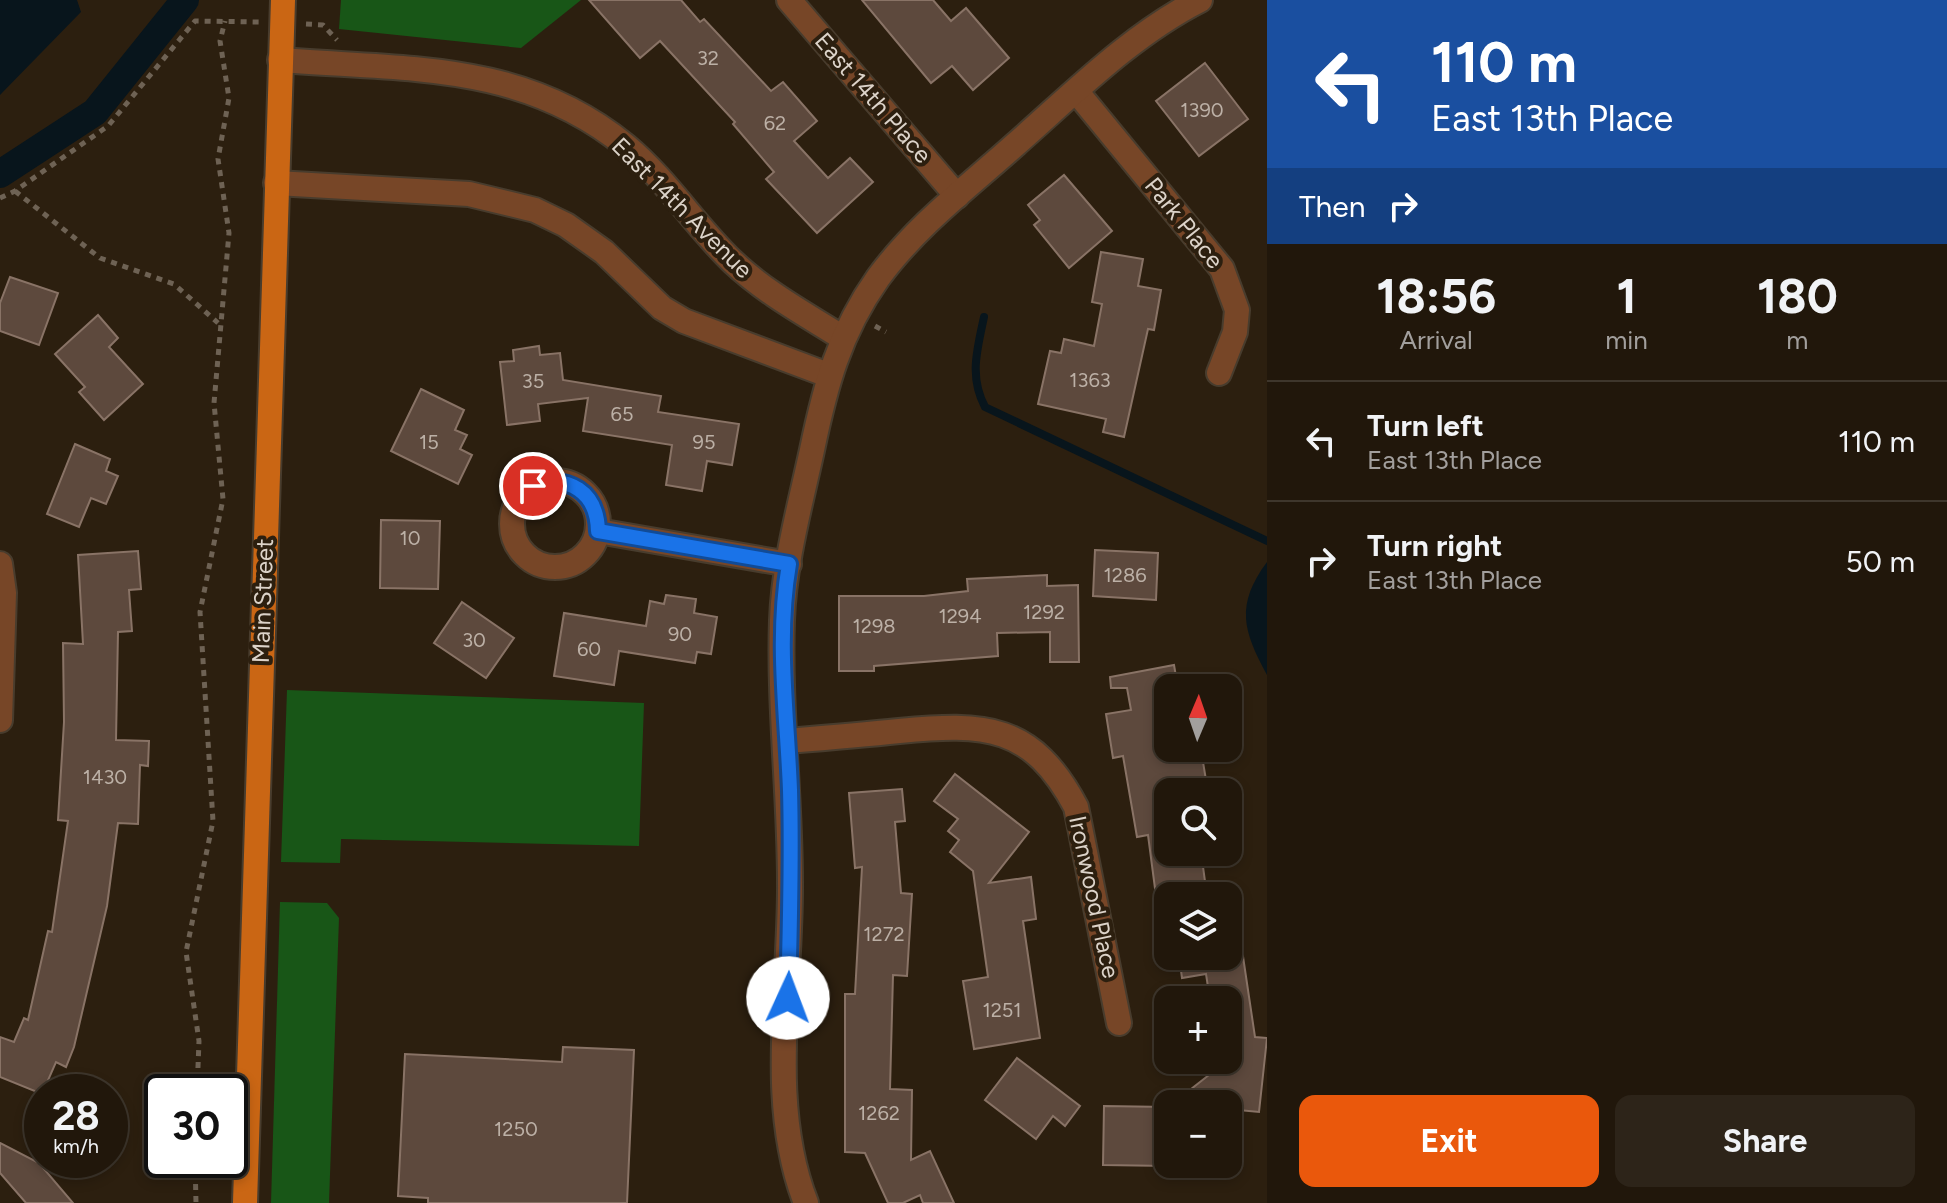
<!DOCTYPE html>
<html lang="en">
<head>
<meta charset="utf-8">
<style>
  :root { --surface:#21170b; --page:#2d2419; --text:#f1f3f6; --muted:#a29f9d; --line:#3e362c; --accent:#ea580c }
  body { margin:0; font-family:Figtree,sans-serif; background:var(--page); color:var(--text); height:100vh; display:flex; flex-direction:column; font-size:30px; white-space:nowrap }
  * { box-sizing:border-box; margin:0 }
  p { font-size:26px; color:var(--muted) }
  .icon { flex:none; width:44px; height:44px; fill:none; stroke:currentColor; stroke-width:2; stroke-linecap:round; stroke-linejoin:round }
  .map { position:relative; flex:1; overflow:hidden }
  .drawer { display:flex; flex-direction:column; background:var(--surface); width:680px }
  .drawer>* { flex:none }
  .hud { background:#1a4fa0; color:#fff; overflow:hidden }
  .needle { width:52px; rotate:2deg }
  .controls { position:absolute; left:1154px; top:674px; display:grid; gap:16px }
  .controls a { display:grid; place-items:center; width:88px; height:88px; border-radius:16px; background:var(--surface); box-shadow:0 4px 12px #0003,0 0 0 2px var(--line); font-size:40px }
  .speed { position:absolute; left:24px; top:1074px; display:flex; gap:16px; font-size:40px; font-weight:700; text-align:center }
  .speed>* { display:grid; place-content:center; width:104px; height:104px; border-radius:50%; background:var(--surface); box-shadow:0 4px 12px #0003,0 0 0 2px var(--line); line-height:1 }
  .speed small { font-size:20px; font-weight:400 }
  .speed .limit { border:4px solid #111; border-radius:12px; background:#fff; color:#111 }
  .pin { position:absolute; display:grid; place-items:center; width:68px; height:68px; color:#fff; margin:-34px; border:4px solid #fff; border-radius:50%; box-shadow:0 2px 8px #0007 }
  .me { position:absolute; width:88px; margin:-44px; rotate:2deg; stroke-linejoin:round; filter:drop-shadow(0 0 6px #0008) }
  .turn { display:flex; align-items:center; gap:28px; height:168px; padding:0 32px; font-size:36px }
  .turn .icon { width:104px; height:104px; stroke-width:2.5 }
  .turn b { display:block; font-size:56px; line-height:68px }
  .then { display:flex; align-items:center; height:76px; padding:0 32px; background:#0003; gap:16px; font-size:30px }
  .eta { display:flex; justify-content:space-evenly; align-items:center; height:136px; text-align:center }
  .eta b { font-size:48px; font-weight:700; line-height:56px }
  .primary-button { display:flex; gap:16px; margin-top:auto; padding:16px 32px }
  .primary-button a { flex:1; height:92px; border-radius:16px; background:var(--accent); color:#fff; font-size:32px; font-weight:700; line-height:92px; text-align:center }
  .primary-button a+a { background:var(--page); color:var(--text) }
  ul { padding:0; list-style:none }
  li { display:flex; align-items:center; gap:24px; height:120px; padding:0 32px; border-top:2px solid var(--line) }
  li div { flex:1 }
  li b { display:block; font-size:30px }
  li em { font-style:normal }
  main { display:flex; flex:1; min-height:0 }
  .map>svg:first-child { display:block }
</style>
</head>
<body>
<main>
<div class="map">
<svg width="1267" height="1203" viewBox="0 0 1267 1203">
  <rect width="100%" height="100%" fill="#2c1f0f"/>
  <g fill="#185617">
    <polygon points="341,0 581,0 521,48 339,29"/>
    <polygon points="287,690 644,703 639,846 341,839 340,863 281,862"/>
    <polygon points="280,902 327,903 339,918 329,1203 271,1203"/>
  </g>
  <g fill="#08151c">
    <polygon points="0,0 77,0 81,12 0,95"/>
    <path d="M1267,562V675C1243,631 1235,605 1267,562Z"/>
  </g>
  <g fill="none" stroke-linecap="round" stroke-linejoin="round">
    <path stroke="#08151c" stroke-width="8" d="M984,317C977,350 969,377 985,407L1267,541"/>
    <polyline stroke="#08151c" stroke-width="28" points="0,174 95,112 185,0"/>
  </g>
  <g fill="#5d493d" stroke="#897366" stroke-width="2">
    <polygon points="589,0 681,0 700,22 704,19 771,91 783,82 817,121 794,141 828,178 850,158 873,182 817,233 766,179 774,172 733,124 735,122 660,41 640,58"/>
    <polygon points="862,0 933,0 951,21 966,8 1009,58 973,90 952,66 931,83"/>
    <polygon points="1205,63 1248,119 1199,156 1156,101"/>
    <polygon points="1064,175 1112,231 1069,268 1034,225 1040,220 1028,205"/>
    <polygon points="1101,252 1143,259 1138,286 1161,290 1154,330 1148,329 1124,437 1103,432 1106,419 1038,404 1050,351 1061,353 1064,339 1094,346 1102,304 1092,302"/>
    <polygon points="10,277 58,293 39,345 0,331 0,303"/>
    <polygon points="98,315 118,338 109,347 143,384 104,420 79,392 85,387 55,354"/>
    <polygon points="539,346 540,355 560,353 563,380 661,396 658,412 739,424 732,465 707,461 702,491 666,485 672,445 583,431 588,398 538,404 540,421 507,425 500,362 514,361 513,350"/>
    <polygon points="421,389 464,410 455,430 467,435 460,449 472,455 458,484 391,451"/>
    <polygon points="75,444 110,459 106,471 118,476 106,504 91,498 79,527 47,514"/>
    <polygon points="381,520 440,521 438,589 380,588"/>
    <polygon points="1095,550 1158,553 1156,600 1093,596"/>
    <polygon points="138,551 141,589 129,590 132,631 118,632 116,740 149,741 148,766 140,765 138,824 118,823 107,906 74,1047 66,1067 56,1062 42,1094 0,1077 0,1037 14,1042 24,1018 28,1020 48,931 52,932 68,821 58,820 64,722 63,643 83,644 78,555"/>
    <polygon points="1047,575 1047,586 1078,585 1079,662 1050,662 1050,632 997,633 998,656 874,666 874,671 839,671 839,596 924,596 968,591 967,579"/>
    <polygon points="666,595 696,599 694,613 717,617 711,654 697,652 695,663 619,651 614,685 554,676 564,613 646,626 650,601 664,604"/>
    <polygon points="462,602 514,638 486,678 434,643"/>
    <polygon points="1174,665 1178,688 1168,688 1168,762 1202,756 1208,792 1168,792 1168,852 1201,852 1207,896 1156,896 1148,835 1137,837 1123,756 1113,758 1106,714 1131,710 1127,688 1111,688 1110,677"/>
    <polygon points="955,774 1029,832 989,883 1031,877 1036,919 1023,921 1040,1038 974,1049 963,981 988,977 973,871 950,852 959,840 948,831 958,819 934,801"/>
    <polygon points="902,789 905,821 895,822 901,893 912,894 907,976 893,975 890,1089 912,1090 911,1160 930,1151 954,1203 923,1203 920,1195 903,1203 888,1203 865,1153 845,1152 845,994 855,994 862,867 855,868 849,793"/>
    <polygon points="1241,943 1255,1037 1267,1038 1259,1112 1228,1109 1228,1104 1172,1104 1228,1060 1228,1000 1210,1000 1206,974 1182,978 1179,956 1228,956 1228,944"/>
    <polygon points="563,1047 634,1050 627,1203 428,1203 428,1198 398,1196 405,1054 562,1062"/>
    <polygon points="1017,1058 1080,1106 1065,1126 1053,1116 1036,1139 985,1100"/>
    <polygon points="1104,1106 1168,1107 1168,1166 1103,1165"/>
    <polygon points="0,1143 39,1163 73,1203 26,1203 0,1173"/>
  </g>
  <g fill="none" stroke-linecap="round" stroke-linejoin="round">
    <defs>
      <g id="minor">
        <polyline points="789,0 957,196"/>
        <path d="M280,60C405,70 522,61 626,146C667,180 695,226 733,262C766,293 805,314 843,338"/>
        <polyline points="1076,91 1222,269 1237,310 1235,332 1219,373"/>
        <polyline points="276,183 469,194 535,210 566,225 604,252 662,308 684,321 828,375"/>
        <circle cx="555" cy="524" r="43"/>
        <polyline points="598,531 789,564"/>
        <polyline points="0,564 4,593 0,720"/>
        <path d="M787,741C824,738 861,735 899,731C985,723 1032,724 1076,807L1119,1023"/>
        <path d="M806,1203C767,1104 791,987 790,882C790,795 779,707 782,620C784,563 800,506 812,450C825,387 839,333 878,278C916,226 968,187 1016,144C1074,93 1131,35 1200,0"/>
      </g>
      <polyline id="major" points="245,1203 283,0"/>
    </defs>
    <use href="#minor" stroke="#483c2d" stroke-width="28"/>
    <use href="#major" stroke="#483c2d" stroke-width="28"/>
    <g stroke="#6e6254" stroke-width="5" stroke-dasharray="6 6" stroke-linecap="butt">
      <polyline points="306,24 323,25 337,40"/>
      <polyline points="15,191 100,258 174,284 218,323"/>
      <polyline points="0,198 15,191 108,126 195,21 260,22"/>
      <polyline points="875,326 886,332"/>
      <polyline points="197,1092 199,1041 186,952 213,821 200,612 223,499 214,403 229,233 218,159 229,98 220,41 225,21"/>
      <polyline points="195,1160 196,1203"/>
    </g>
    <use href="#minor" stroke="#774627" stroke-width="24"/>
    <use href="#major" stroke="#ca6614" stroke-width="24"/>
  </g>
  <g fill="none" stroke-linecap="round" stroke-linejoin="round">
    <defs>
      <path id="route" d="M533,486C569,474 597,492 598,531L789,564C776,640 787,713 790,790C792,859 790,929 788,998"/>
    </defs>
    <use href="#route" stroke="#114b97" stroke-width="20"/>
    <use href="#route" stroke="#1a73e8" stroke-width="14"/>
  </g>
  <g text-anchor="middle" stroke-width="8" stroke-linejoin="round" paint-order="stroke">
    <g font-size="20" fill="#bcb0a6">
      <text x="708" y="65">32</text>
      <text x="1202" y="117">1390</text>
      <text x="775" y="130">62</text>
      <text x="1090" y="387">1363</text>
      <text x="533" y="388">35</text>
      <text x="622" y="421">65</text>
      <text x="429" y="449">15</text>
      <text x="704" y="449">95</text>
      <text x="410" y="545">10</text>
      <text x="1125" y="582">1286</text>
      <text x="1044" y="619">1292</text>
      <text x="960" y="623">1294</text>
      <text x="874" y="633">1298</text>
      <text x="680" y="641">90</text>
      <text x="474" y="647">30</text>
      <text x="589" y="656">60</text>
      <text x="105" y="784">1430</text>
      <text x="884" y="941">1272</text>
      <text x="1002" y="1017">1251</text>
      <text x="879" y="1120">1262</text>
      <text x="516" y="1136">1250</text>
    </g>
    <g font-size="24" fill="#dcd3c9" stroke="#2c1f0f">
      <text transform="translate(873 98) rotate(49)" y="8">East 14th Place</text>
      <text transform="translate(682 208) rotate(45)" y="8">East 14th Avenue</text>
      <text transform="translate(1184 223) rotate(51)" y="8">Park Place</text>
      <text transform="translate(263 601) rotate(-88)" y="8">Main Street</text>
      <text transform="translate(1094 897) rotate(78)" y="8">Ironwood Place</text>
    </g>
  </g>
</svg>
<div class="controls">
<a><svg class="needle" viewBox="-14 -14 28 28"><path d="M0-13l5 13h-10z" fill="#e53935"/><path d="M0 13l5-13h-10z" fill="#a29f9d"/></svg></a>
<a><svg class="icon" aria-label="search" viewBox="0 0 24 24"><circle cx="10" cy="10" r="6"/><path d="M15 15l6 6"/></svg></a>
<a><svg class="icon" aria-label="layers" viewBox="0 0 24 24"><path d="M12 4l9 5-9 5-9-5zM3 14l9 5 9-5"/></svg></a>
<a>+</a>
<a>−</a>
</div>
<div class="speed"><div>28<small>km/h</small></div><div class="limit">30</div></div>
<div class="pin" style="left:533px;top:486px;background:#d93025"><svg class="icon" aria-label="arrive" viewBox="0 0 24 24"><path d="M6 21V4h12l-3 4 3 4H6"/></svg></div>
<svg class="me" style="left:788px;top:998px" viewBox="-20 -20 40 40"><circle r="19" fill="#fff"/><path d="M0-13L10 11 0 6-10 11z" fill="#1a73e8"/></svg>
</div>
<section class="drawer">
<div class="hud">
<div class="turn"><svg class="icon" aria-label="left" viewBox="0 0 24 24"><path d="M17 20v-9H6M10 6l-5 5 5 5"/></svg><div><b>110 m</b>East 13th Place</div></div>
<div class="then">Then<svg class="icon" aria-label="right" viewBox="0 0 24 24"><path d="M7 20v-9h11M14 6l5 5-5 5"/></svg></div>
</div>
<div class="eta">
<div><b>18:56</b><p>Arrival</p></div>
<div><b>1</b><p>min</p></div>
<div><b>180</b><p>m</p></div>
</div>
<ul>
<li><svg class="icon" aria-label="left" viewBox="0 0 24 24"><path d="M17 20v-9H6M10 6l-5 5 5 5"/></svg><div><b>Turn left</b><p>East 13th Place</p></div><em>110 m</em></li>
<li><svg class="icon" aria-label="right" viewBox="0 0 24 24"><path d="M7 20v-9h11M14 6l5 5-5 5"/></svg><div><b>Turn right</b><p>East 13th Place</p></div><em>50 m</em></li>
</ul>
<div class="primary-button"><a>Exit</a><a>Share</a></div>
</section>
</main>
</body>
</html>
